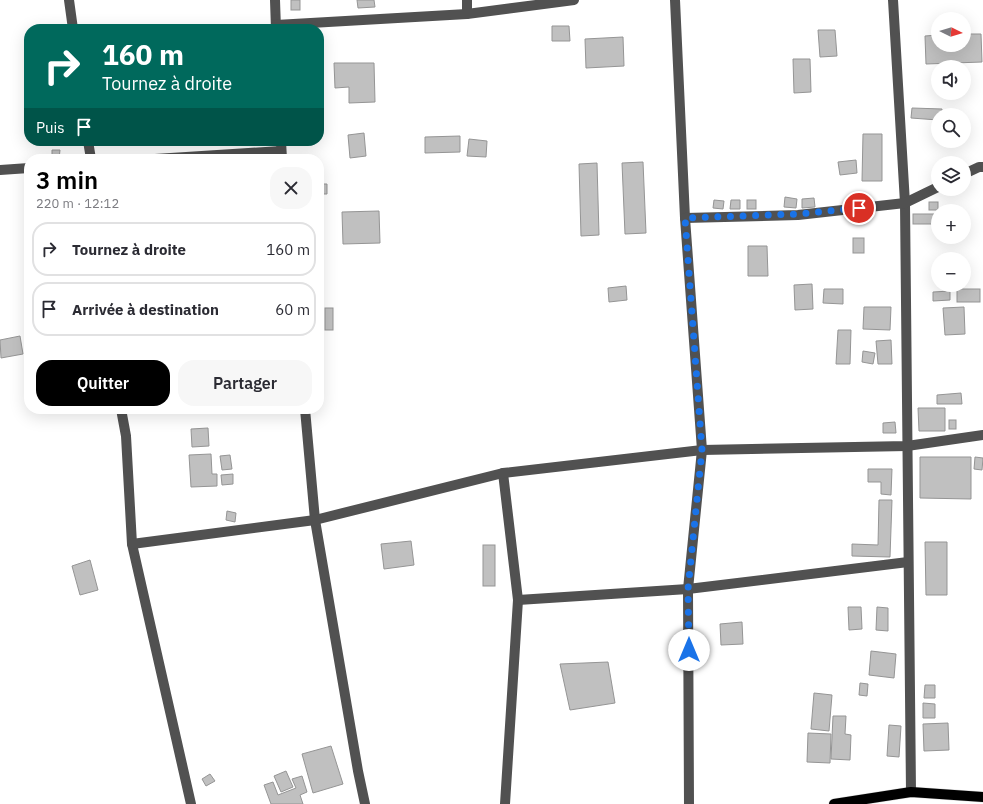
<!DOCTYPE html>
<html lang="fr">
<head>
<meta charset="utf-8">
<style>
  :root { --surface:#fff; --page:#f7f7f7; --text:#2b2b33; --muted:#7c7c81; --line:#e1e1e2; --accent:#000 }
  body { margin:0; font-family:"IBM Plex Sans",sans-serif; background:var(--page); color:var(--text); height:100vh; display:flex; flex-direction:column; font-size:15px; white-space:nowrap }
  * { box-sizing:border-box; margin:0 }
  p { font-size:13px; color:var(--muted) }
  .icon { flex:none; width:22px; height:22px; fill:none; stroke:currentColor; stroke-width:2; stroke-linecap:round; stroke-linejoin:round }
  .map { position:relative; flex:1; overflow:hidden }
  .panel { position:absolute; left:24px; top:154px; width:300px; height:260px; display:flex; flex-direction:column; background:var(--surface); border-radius:16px; box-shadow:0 4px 16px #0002 }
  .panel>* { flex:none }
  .banner { position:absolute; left:24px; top:24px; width:300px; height:122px; border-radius:16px; box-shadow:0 4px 16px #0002; background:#00695c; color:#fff; overflow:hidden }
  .needle { width:26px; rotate:95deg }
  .buttons { position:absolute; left:931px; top:12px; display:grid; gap:8px }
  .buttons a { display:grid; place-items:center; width:40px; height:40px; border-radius:50%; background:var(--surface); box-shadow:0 4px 16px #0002; font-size:20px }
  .pin { position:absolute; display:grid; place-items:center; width:34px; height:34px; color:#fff; margin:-17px; border:2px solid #fff; border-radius:50%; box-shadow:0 1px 4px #0007 }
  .me { position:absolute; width:44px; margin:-22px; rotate:0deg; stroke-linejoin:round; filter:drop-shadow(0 0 3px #0008) }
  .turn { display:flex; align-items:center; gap:14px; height:84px; padding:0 12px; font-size:18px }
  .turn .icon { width:52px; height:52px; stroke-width:2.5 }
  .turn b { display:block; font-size:28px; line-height:34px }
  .then { display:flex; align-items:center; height:38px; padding:0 12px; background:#0003; gap:8px; font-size:15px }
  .round { display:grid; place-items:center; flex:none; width:42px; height:42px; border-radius:16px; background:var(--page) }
  .head { display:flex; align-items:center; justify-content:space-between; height:68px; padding:0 12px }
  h1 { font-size:24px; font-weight:600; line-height:30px; color:var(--accent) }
  .primary-button { display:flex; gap:8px; margin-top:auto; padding:8px 12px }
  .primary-button a { flex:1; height:46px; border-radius:16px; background:var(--accent); color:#fff; font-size:16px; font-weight:600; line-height:46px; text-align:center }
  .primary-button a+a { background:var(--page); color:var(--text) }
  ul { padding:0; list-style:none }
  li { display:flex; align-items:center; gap:12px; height:54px; margin:0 8px 6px; padding:0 4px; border:2px solid var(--line); border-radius:16px }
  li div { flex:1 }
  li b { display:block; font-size:15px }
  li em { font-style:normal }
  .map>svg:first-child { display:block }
</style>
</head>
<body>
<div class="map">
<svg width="983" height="804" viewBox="0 0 983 804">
  <rect width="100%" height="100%" fill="#fff"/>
  <g fill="#c0c0c0" stroke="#959595">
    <rect x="291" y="0" width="9" height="10"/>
    <polygon points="357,0 374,0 375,7 358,8"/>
    <polygon points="552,26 569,26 570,41 552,41"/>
    <polygon points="818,30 835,30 837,56 820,57"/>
    <polygon points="964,34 981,34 982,62 926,64 925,36 938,35 938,45 964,45"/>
    <polygon points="623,37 624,66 586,68 585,39"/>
    <polygon points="793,59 810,59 811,92 794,93"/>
    <polygon points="334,63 374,63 375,102 349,103 349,87 335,88"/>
    <polygon points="912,108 942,109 942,115 938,115 938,120 911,118"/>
    <polygon points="364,133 366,156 350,158 348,135"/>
    <polygon points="863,134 882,134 882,181 862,181"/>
    <polygon points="460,136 460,152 425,153 425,137"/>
    <polygon points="469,139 487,141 486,157 467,156"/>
    <polygon points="52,150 60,150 59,159 52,159"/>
    <polygon points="856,160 857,173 840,175 838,162"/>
    <polygon points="643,162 646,233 625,234 622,163"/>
    <polygon points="597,163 599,235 581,236 579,164"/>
    <polygon points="320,184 327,184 327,194 319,194"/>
    <polygon points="785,197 797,199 796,208 784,207"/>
    <polygon points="814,198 815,207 802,208 802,199"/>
    <polygon points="714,200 724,201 723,209 713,208"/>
    <polygon points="731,200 740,200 740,209 730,209"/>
    <rect x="747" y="200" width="9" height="9"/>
    <rect x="929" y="202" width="9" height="8"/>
    <polygon points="379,211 380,243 343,244 342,212"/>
    <rect x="913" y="214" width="25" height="10"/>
    <rect x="853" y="238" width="11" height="15"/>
    <polygon points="748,246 767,246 768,276 748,276"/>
    <polygon points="812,284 813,309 795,310 794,285"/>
    <polygon points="626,286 627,300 609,302 608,288"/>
    <polygon points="824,289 843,289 843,304 823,303"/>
    <rect x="957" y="289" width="23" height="13"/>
    <polygon points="950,291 950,300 933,301 933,292"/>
    <polygon points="864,307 891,307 890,330 863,329"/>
    <polygon points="964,307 965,334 945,335 943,308"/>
    <rect x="325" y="308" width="8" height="22"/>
    <polygon points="838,330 851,330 850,364 836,364"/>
    <polygon points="20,336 23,354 1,358 0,340"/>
    <polygon points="891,340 892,364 878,364 876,341"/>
    <polygon points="863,351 875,353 873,364 862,362"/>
    <polygon points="961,393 962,404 937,404 937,395"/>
    <polygon points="918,408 945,408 945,431 919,431"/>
    <rect x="949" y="420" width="7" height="9"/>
    <polygon points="895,422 896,433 883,433 883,423"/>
    <polygon points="208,428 209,446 192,447 191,429"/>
    <polygon points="211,454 212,474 217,474 217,486 191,487 189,455"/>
    <polygon points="230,455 232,469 222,470 220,456"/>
    <polygon points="920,457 971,457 971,499 920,498"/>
    <polygon points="975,457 983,458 982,470 974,469"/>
    <polygon points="868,469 892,469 891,495 881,494 881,482 868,482"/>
    <polygon points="233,474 233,484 222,485 221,475"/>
    <polygon points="879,500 892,500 890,557 852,556 852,544 878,545"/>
    <polygon points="227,511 236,513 235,522 226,520"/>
    <polygon points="411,541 414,565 384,569 381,544"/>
    <polygon points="925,542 947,542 947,595 926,595"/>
    <rect x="483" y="545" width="12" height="41"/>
    <polygon points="90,560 98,590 80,595 72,566"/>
    <polygon points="848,607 861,607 862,629 849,630"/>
    <polygon points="877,607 888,608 888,631 876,630"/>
    <polygon points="742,622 743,644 721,645 720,624"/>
    <polygon points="871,651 896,654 894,678 869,675"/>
    <polygon points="608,662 615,703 570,710 560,664"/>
    <polygon points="860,683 868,684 867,696 859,695"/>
    <polygon points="925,685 935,685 935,698 924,698"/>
    <polygon points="814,693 832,695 829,731 811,729"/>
    <polygon points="923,703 935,704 935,718 923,718"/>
    <polygon points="833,716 846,716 845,734 851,735 850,760 831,759"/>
    <polygon points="948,723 949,750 924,751 923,724"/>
    <polygon points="889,725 901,726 899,757 887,756"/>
    <polygon points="808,733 831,734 830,763 807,762"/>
    <polygon points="331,746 343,784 313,793 302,754"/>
    <polygon points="286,771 293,787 281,792 274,776"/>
    <polygon points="210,774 215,781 206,786 202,779"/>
    <polygon points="302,776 307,792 300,795 303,804 271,804 264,785 273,782 278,795 296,788 292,779"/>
  </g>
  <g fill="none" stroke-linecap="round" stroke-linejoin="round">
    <defs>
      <polyline id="major" points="834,804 911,792 983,797"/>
    </defs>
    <use href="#major" stroke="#dbdbdb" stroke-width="11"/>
    <g stroke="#515151" stroke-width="10">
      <polyline points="69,0 73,29"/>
      <polyline points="275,0 276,29"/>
      <polyline points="467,0 467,14"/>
      <polyline points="675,0 685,218 702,450 688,589 689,804"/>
      <polyline points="893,0 905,203 911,792"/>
      <polyline points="276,25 467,14 574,0"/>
      <polyline points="88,141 91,159"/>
      <polyline points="281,141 282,159"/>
      <polyline points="155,159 281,151"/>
      <polyline points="0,170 29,168"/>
      <polyline points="964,174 979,167 983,167"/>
      <polyline points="685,218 798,215 905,203 938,187"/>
      <polyline points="121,409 126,436 132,544 191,804"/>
      <polyline points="305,409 315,520 358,771 365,804"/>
      <polyline points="503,473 518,600 505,804"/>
      <polyline points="132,544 315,520 503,473 702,450 907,446 983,435"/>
      <polyline points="518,600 688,589 908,562"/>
    </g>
    <use href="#major" stroke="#000" stroke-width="10"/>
  </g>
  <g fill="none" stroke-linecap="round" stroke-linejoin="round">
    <polyline stroke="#1a73e8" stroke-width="7" stroke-dasharray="0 12.6" points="689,650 688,589 702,450 685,218 798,214 859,208"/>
  </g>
</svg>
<div class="buttons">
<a><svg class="needle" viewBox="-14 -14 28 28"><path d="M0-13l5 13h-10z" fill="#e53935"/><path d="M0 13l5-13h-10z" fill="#7c7c81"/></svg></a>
<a><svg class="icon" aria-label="sound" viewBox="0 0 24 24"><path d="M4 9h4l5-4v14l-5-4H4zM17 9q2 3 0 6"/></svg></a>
<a><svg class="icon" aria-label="search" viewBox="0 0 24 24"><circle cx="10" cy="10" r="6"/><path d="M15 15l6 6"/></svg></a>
<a><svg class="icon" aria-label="layers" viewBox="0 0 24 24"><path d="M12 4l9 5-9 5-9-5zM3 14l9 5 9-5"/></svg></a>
<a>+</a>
<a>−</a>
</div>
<div class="pin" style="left:859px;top:208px;background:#d93025"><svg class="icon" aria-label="arrive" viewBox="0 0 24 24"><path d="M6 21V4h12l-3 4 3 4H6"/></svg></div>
<svg class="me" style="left:689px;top:650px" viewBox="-20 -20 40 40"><circle r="19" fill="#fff"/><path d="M0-13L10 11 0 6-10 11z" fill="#1a73e8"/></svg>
<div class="banner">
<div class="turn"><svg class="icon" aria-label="right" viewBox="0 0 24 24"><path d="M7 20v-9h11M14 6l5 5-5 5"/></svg><div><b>160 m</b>Tournez à droite</div></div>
<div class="then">Puis<svg class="icon" aria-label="arrive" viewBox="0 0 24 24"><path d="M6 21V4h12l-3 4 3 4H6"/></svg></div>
</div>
<section class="panel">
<div class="head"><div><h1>3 min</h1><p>220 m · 12:12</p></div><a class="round"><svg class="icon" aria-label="close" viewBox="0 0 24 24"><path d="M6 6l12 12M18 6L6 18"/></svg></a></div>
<ul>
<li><svg class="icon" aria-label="right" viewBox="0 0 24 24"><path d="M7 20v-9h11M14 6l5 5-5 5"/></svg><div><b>Tournez à droite</b></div><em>160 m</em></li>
<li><svg class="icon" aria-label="arrive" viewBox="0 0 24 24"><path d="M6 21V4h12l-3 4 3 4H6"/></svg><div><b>Arrivée à destination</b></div><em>60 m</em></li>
</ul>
<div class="primary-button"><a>Quitter</a><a>Partager</a></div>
</section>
</div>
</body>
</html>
